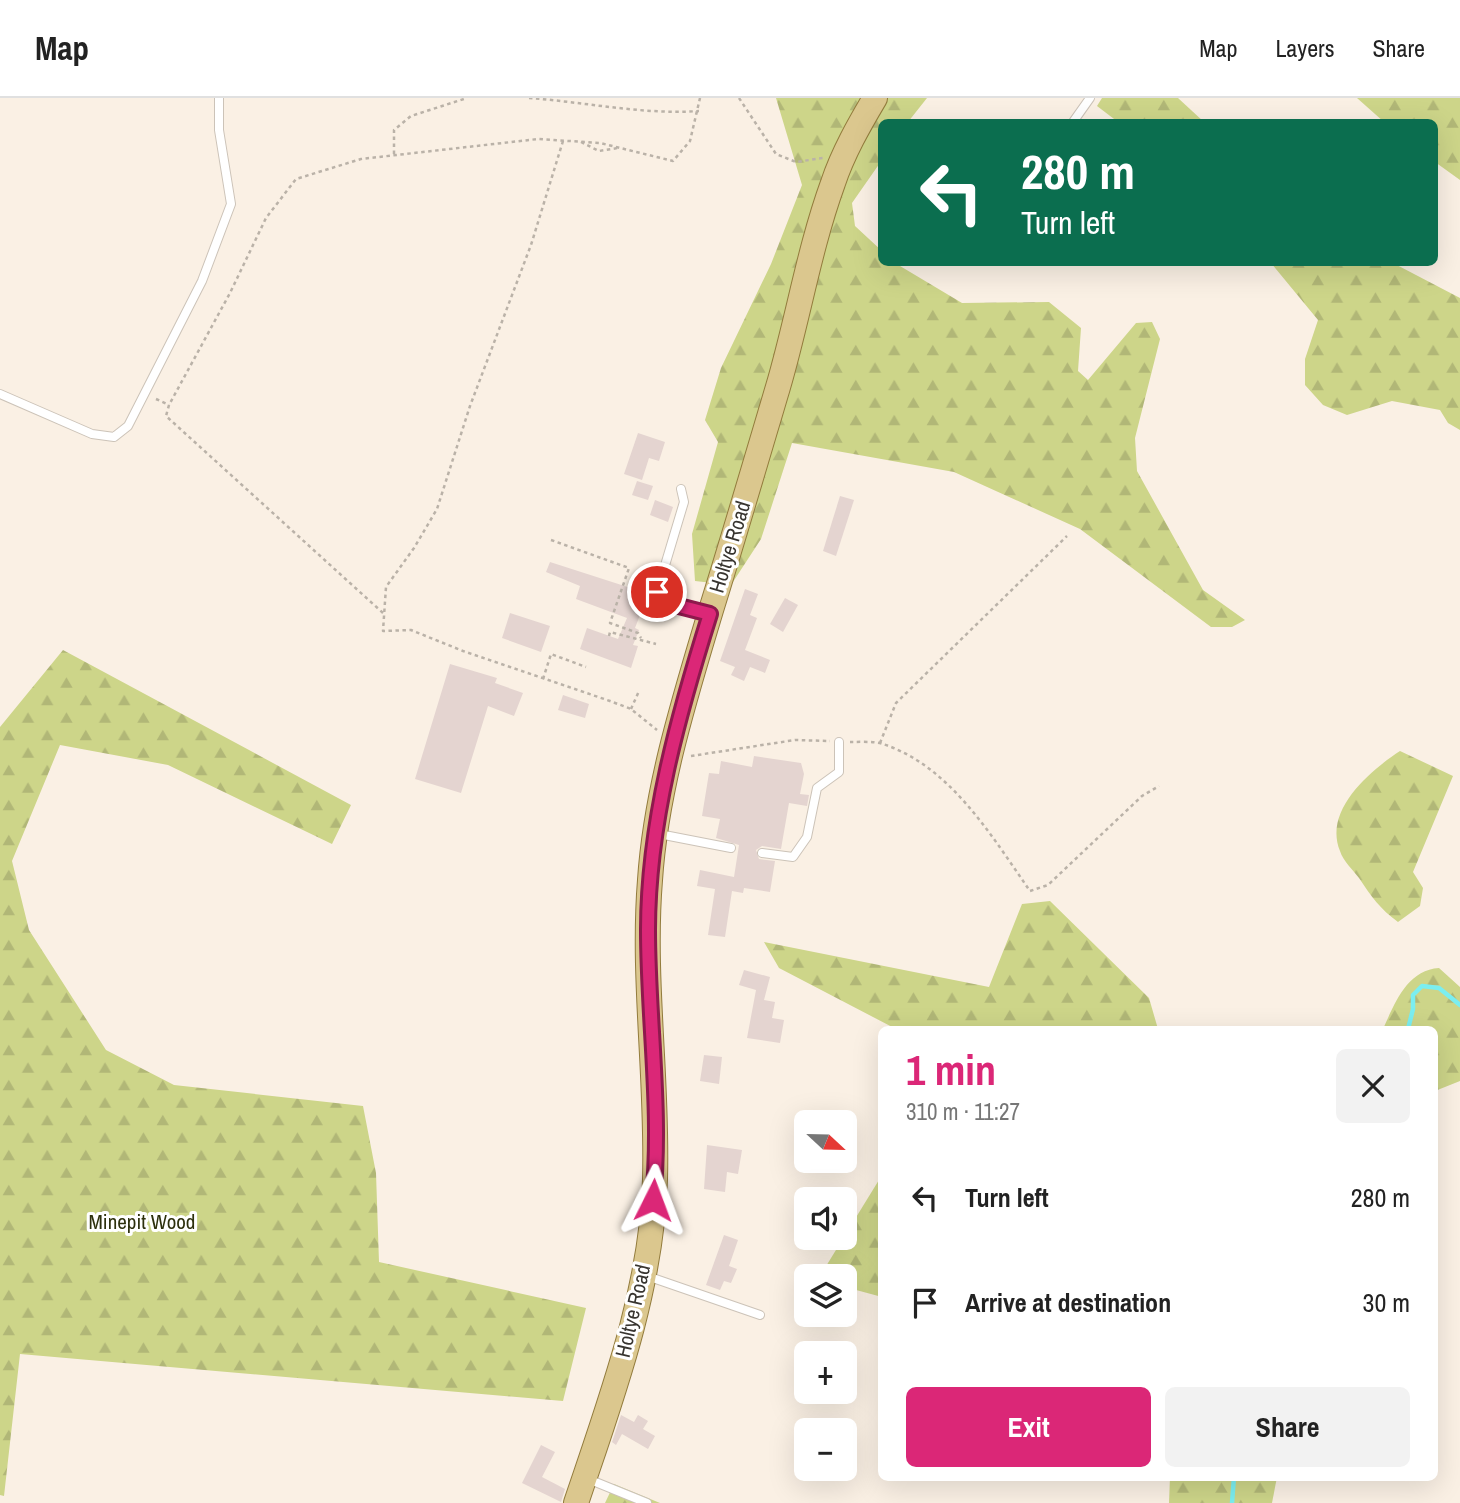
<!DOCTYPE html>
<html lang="en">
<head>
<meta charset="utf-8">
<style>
  :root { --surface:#fff; --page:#f2f2f2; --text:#222; --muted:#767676; --line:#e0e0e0; --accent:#db2777 }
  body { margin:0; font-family:"Archivo Narrow",sans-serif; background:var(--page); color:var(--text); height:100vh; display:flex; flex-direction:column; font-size:26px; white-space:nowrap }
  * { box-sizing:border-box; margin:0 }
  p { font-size:23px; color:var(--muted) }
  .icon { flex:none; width:38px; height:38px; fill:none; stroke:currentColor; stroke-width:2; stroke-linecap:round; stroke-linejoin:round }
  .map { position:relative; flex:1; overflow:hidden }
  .sheet { position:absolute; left:878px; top:928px; width:560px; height:455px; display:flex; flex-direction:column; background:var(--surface); border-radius:10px; box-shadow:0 7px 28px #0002 }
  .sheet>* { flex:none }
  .hud { position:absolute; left:878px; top:21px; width:560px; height:147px; border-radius:10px; box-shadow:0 7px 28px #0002; background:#0b6e4f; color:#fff; overflow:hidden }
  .needle { width:46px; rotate:112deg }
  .buttons { position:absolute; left:794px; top:1012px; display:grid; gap:14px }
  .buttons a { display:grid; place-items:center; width:63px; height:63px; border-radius:10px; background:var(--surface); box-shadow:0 7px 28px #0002; font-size:35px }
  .pin { position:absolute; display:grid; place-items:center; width:60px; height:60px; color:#fff; margin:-30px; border:4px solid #fff; border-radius:50%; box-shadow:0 2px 7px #0007 }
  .me { position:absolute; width:77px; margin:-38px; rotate:3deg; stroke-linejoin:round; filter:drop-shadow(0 0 5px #0008) }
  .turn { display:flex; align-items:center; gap:24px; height:147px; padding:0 28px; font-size:32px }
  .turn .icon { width:91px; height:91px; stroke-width:2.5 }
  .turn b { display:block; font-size:49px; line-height:60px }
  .round { display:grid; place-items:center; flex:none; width:74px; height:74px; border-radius:10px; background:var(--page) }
  .summary { display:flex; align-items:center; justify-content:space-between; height:119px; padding:0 28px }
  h1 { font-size:42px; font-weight:700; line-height:52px; color:var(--accent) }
  .primary-button { display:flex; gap:14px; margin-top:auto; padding:14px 28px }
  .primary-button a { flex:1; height:80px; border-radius:10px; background:var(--accent); color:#fff; font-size:28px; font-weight:700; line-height:80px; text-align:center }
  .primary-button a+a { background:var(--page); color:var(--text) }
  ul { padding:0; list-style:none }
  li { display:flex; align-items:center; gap:21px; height:105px; padding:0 28px }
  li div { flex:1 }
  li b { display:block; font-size:26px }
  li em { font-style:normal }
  header { display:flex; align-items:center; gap:42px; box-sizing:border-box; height:98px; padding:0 35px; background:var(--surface); border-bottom:2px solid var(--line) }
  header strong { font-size:33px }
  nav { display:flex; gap:38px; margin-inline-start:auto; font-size:24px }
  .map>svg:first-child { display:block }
</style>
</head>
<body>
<header>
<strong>Map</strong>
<nav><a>Map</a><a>Layers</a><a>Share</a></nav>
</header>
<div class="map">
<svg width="1460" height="1405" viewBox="0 0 1460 1405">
  <defs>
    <pattern id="forest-firs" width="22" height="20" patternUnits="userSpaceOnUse" patternTransform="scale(1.75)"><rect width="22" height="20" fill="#cdd589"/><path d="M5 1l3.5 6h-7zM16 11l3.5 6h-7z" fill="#b1b777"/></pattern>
  </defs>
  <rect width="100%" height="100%" fill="#faf0e4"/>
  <g fill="url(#forest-firs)">
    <polygon points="776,0 927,0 908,24 882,24 882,62 852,105 855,128 882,153 882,164 895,165 962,205 1049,204 1081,230 1078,273 1088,282 1136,225 1152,224 1160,241 1135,340 1137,373 1203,492 1245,522 1232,529 1211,529 1080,431 954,374 792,345 761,441 731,487 695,483 692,436 718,344 705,322 721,270 771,166 802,87"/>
    <polygon points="1102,0 1178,0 1204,24 1118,24 1097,8"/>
    <polygon points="1357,0 1460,0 1460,82 1435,64 1435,24 1384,24"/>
    <polygon points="1271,165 1393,165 1460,200 1460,332 1448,325 1440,312 1392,303 1347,317 1323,307 1305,287 1305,261 1318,222"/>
    <polygon points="63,552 351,707 332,746 168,667 60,647 12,763 29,832 106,952 174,987 363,1008 376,1075 379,1164 586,1210 563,1303 20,1256 4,1398 0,1397 0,629"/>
    <path d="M1400,653L1453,678L1413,774L1423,790L1420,808L1398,824C1380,811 1371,798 1359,780C1353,772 1343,763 1340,753C1323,712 1371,672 1400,653Z"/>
    <polygon points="1050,803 1149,900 1158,931 896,931 779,870 764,844 989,889 1022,806"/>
    <path d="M1439,870L1460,889V983L1435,993V931H1383C1395,905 1407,872 1439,870Z"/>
    <polygon points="882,1077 882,1199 845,1189 845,1178 820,1178"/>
    <polygon points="1170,1379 1277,1379 1272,1405 1169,1405"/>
    <polygon points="614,1386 660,1405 605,1405"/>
  </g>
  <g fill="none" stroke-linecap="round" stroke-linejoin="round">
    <g stroke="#7beef0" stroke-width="4.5">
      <polyline points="1408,931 1413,911 1413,897 1422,888 1439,890 1460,907"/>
      <polyline points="1232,1405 1234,1379"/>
    </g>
  </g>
  <g fill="#e4d4d0">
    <polygon points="638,335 665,344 659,363 649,360 642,382 624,376"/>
    <polygon points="637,383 653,388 648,402 632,397"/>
    <polygon points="840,398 854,402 836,458 823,453"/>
    <polygon points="655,402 673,409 668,424 650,417"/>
    <polygon points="550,464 637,492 642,479 653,483 635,530 639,532 633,547 638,548 631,570 580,551 587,530 618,541 627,520 576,501 580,488 546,474"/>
    <polygon points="745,491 758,496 750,517 757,520 745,552 770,562 765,575 750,569 744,583 731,577 735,569 720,563"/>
    <polygon points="785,500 798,507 783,534 770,526"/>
    <polygon points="510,515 550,528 541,554 502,540"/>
    <polygon points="450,566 497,580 495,585 523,595 514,618 488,608 461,695 415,681"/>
    <polygon points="563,597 589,606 585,620 558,612"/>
    <polygon points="754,658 801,665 804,676 800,696 809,697 807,708 789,705 781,751 762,748 756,752 759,761 775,763 770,794 744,790 743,795 732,793 725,839 708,837 715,791 697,788 700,772 734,779 739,747 716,740 720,721 702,718 709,675 719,676 721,663 752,669"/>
    <polygon points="744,872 770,879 764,902 775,904 772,920 784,922 780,945 747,940 756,892 739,887"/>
    <polygon points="704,957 722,959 719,986 700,983"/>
    <polygon points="707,1047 742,1052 738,1076 727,1074 725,1094 704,1091"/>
    <polygon points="724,1137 738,1142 729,1168 737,1171 731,1185 724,1183 720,1192 706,1187"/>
    <polygon points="621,1317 634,1324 638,1317 648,1323 643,1331 655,1338 648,1351 622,1336 616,1347 612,1344"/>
    <polygon points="541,1347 555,1354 542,1379 565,1391 561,1404 522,1385"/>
  </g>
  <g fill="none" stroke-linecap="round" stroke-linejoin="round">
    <defs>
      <g id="lane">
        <polyline points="1073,24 1090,0"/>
        <polyline points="0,296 92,336 114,339 128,328 202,183 231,106 219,32 219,0"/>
        <polyline points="681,391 684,404 657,494 671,506 707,515"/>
        <polyline points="659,736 731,750"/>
        <polyline points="762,755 793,759 807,739 817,690 839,674 839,644"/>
        <polyline points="647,1178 760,1217"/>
        <polyline points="588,1381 647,1405"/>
      </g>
      <path id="primary" d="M576,1405C611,1301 652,1192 655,1081C658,981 642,881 650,782C656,691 685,599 711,512C734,438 756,363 778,289C798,221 809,151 833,85C843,55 859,27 875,0"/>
    </defs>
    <use href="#lane" stroke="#ccc3b8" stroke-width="10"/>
    <use href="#primary" stroke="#927b3c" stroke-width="26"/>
    <g stroke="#bab2a8" stroke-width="2.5" stroke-dasharray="3.5 3.5" stroke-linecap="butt">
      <path d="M529,0C585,4 643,17 699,13"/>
      <polyline points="739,0 776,56 796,64 823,60"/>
      <polyline points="563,43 531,147 470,308 437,411 414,450 386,489 383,533 411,532 463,553 610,603 631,611 657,632"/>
      <polyline points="581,44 599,53 618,50"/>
      <polyline points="394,56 394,32 411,18 467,0"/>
      <polyline points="156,301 169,307"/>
      <polyline points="551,442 629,470 610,525 638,535 641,540"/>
      <polyline points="383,515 166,318 169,307 230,195 266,120 296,81 361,61 538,41 600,45 673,63 690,43 700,0"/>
      <polyline points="609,538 610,534 656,546"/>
      <polyline points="543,581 551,556 586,569"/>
      <polyline points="631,611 639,593"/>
      <path d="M850,644C860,644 873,643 883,646C950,668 991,737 1030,793L1048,787L1142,698L1159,688"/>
      <polyline points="880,645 896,605 1067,438"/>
      <polyline points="691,658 795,642 830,643"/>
    </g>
    <use href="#lane" stroke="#fff" stroke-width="8"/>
    <use href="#primary" stroke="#dbc78e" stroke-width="24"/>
  </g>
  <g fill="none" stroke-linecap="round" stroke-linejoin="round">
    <defs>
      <path id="route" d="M653,1102C662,1012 648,922 648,832C648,725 678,618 710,516L671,506L657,494"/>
    </defs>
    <use href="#route" stroke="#8e194d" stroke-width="18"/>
    <use href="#route" stroke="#db2777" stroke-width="12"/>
  </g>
  <g text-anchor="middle" stroke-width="6" stroke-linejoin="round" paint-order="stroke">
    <g font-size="21" fill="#383530" stroke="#fff">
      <text transform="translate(730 449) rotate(-73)" y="7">Holtye Road</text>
      <text transform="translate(633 1213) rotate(-77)" y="7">Holtye Road</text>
    </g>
    <g font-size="21" fill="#2d300d" stroke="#fff">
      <text x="142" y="1131">Minepit Wood</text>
    </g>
  </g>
</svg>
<div class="buttons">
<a><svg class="needle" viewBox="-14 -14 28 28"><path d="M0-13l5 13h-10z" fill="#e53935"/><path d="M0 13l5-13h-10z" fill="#767676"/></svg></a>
<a><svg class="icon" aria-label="sound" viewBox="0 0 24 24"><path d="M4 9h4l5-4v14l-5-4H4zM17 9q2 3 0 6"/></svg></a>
<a><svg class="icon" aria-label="layers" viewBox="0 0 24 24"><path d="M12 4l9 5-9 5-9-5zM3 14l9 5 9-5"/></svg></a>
<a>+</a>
<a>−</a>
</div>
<div class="pin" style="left:657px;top:494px;background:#d93025"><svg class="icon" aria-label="arrive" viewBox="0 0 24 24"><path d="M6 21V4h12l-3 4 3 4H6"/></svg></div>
<svg class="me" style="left:653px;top:1102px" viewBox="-20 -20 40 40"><path d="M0-17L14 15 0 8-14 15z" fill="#db2777" stroke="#fff" stroke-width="4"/></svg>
<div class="hud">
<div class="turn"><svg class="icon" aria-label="left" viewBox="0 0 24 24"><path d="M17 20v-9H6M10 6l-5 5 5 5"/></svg><div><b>280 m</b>Turn left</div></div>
</div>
<section class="sheet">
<div class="summary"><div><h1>1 min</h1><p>310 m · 11:27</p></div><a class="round"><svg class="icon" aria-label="close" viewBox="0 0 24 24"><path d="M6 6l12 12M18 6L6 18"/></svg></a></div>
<ul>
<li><svg class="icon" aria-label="left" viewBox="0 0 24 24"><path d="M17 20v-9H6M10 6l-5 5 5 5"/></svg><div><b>Turn left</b></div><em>280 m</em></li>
<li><svg class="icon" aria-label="arrive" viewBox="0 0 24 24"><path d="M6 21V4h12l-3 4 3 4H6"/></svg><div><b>Arrive at destination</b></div><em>30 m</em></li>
</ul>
<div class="primary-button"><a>Exit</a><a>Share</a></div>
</section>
</div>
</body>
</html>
